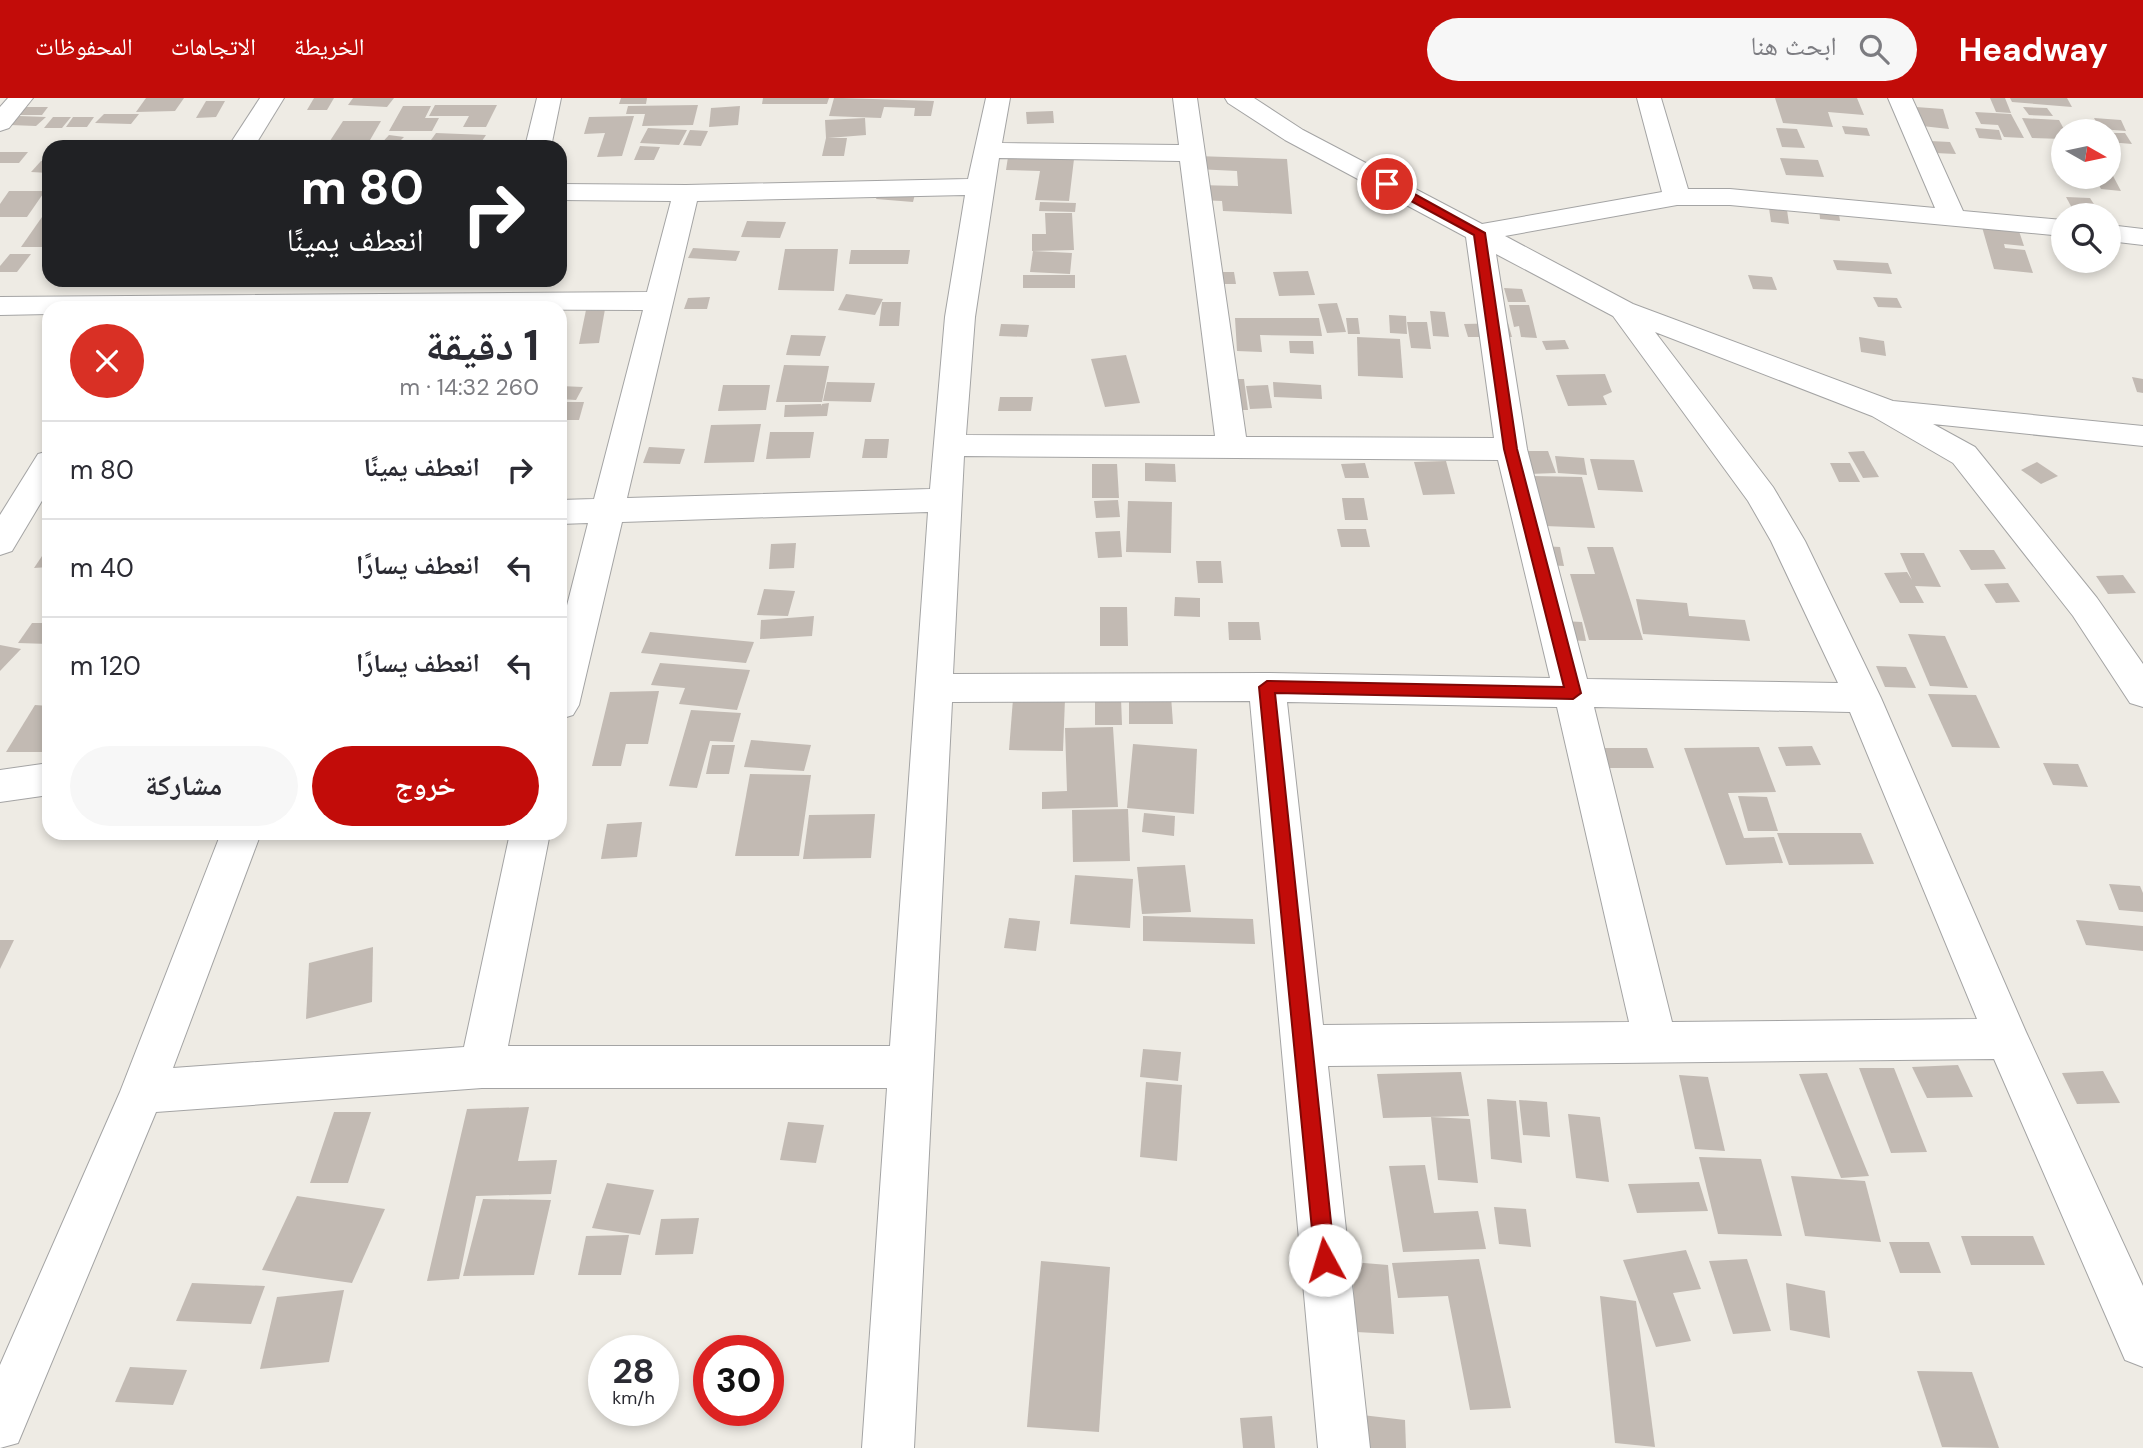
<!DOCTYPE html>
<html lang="ar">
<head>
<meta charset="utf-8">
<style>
  :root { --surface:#fff; --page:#f7f7f7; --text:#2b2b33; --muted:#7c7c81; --line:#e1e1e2; --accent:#c20c09 }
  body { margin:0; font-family:"DM Sans","Noto Naskh Arabic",sans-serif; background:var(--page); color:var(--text); direction:rtl; height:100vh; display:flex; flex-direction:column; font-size:26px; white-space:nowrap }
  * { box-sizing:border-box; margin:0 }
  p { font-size:23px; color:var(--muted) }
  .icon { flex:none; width:38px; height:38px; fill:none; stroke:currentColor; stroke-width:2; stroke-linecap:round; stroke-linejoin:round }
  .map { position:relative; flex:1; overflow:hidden; direction:ltr }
  .panel { position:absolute; left:42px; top:203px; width:525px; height:539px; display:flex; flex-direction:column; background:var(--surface); border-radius:21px; box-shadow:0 4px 10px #0003; direction:rtl }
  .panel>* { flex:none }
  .guide { position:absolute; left:42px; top:42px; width:525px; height:147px; border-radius:21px; box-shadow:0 4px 10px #0003; direction:rtl; background:#202124; color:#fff; overflow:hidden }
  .needle { width:46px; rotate:99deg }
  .fabs { position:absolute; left:2051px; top:21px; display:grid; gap:14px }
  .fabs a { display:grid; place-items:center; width:70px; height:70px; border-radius:50%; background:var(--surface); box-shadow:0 4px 10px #0003; font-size:35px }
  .speed { position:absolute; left:588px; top:1237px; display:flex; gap:14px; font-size:35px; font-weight:700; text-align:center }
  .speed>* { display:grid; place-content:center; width:91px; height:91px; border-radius:50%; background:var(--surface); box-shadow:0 4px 10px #0003; line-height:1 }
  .speed small { font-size:18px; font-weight:400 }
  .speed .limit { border:10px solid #d22; background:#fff; color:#111 }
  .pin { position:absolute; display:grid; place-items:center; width:60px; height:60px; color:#fff; margin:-30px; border:4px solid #fff; border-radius:50%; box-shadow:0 2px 7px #0007 }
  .me { position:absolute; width:77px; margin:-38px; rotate:354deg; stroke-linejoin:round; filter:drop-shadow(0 0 5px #0008) }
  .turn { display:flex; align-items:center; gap:24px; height:147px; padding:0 28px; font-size:32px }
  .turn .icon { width:91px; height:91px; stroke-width:2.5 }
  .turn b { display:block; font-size:49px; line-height:60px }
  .round { display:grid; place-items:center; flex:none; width:74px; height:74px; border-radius:37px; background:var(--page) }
  .headline { display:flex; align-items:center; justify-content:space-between; height:119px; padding:0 28px }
  h1 { font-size:42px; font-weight:800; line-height:52px }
  .primary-button { display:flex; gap:14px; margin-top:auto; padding:14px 28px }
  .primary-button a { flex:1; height:80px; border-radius:42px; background:var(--accent); color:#fff; font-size:28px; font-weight:800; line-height:80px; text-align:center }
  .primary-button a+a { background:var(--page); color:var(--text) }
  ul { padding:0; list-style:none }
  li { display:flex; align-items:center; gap:21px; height:98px; padding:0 28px; border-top:2px solid var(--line) }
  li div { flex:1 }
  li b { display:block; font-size:26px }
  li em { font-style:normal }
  header { display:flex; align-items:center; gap:42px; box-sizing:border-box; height:98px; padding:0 35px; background:var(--accent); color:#fff }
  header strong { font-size:33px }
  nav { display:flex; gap:38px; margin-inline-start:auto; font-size:24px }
  .search { width:490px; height:63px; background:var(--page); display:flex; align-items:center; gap:18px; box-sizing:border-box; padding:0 24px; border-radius:38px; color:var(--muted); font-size:26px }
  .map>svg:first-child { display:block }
</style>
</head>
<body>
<header>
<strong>Headway</strong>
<div class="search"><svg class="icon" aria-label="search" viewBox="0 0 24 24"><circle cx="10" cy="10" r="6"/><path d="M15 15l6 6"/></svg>ابحث هنا</div>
<nav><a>الخريطة</a><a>الاتجاهات</a><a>المحفوظات</a></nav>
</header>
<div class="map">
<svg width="2143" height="1350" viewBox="0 0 2143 1350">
  <rect width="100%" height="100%" fill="#eeebe4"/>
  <g fill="#c2bab3">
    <polygon points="146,0 184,0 175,13 136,14"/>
    <polygon points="314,0 334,0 327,12 307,12"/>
    <polygon points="353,0 394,0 387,9 348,7"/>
    <polygon points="621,0 647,0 646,6 619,6"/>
    <polygon points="763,0 829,0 827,6 762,6"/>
    <polygon points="834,0 842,0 934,3 931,18 914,18 915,10 884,9 881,20 829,18"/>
    <polygon points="1775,0 1857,0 1864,17 1828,14 1833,29 1783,25"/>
    <polygon points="1990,0 2005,0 2011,15 1996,14"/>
    <polygon points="2010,0 2067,0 2072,9 2012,4"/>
    <polygon points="206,3 225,3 216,19 196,20"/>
    <polygon points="435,7 497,7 486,29 463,29 469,18 429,18"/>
    <polygon points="698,7 693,27 642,28 645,16 626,16 628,8"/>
    <polygon points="403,8 431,8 425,20 439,20 432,33 389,33"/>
    <polygon points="740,8 738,27 709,29 711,10"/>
    <polygon points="26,9 48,9 42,17 19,17"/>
    <polygon points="1916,9 1943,11 1949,31 1922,28"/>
    <polygon points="2023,9 2047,10 2053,18 2029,17"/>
    <polygon points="1053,13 1054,25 1027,26 1026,14"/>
    <polygon points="1975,14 2011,16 2024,40 2004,39 1998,27 1981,26"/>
    <polygon points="104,16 139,16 131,26 95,25"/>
    <polygon points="19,18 46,19 36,28 10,27"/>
    <polygon points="634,18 622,58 597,59 605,35 584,36 589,19"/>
    <polygon points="53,19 71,19 62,30 44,30"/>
    <polygon points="73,19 94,19 87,29 66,29"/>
    <polygon points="865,20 866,37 828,40 847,40 844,58 822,58 826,40 825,22"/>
    <polygon points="2022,20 2059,22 2065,33 2063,41 2032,40"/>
    <polygon points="2094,20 2121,22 2126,33 2100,31"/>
    <polygon points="343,23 381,23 366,49 326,49"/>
    <polygon points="1842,28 1867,30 1870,38 1845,36"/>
    <polygon points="648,30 687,32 679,47 640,45"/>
    <polygon points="1776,30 1797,31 1805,50 1782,49"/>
    <polygon points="1975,30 1999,32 2002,42 1979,40"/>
    <polygon points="690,32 708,33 701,48 683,47"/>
    <polygon points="436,35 486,37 478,49 426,49"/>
    <polygon points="2109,35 2125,35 2132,46 2109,44"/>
    <polygon points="389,37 404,39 394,49 378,49"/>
    <polygon points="1930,43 1950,44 1956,56 1935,55"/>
    <polygon points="640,48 660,49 654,62 634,62"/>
    <polygon points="0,54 28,54 19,65 0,65"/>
    <polygon points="1196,58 1287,61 1292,116 1223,113 1222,103 1199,102 1198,87 1238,88 1237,73 1196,71"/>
    <polygon points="1008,59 1074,61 1069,103 1035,102 1040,73 1006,72"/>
    <polygon points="1780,60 1818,62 1824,79 1786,77"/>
    <polygon points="41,63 49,64 49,75 31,74"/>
    <polygon points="2109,75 2112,76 2121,93 2101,91 2095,79 2109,79"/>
    <polygon points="881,90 916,92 913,104 876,101"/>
    <polygon points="9,93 45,93 27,119 0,119 0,106"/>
    <polygon points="2066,99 2090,100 2097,111 2072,110"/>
    <polygon points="1040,104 1076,105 1075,114 1039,113"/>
    <polygon points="1819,107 1838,110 1840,123 1820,121"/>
    <polygon points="1769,110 1787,112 1789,126 1771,124"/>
    <polygon points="1045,115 1072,115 1074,152 1032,153 1032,136 1046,136"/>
    <polygon points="42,119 49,119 49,149 21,149"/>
    <polygon points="747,123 786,124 780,140 741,139"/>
    <polygon points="1982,129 2019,133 2024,148 2004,146 2005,150 2025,152 2033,175 1994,171"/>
    <polygon points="693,150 740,153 736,163 688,160"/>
    <polygon points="785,151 838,151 834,193 778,192"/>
    <polygon points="851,152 910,152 908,166 849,166"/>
    <polygon points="1033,153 1072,155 1070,176 1030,174"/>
    <polygon points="10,156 31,156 17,174 0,174 0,168"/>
    <polygon points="1833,162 1888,165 1892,176 1837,172"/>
    <polygon points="1308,173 1315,197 1279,198 1273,174"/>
    <polygon points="1207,174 1234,174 1236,186 1208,186"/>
    <rect x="1023" y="177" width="52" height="13"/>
    <polygon points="1748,177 1772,179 1777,192 1753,191"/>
    <polygon points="1504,190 1522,191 1526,204 1508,204"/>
    <polygon points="846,196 883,201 875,217 838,212"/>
    <polygon points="710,199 707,211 684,211 688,200"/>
    <polygon points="1873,199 1897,200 1902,210 1878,209"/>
    <polygon points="882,204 901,204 899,228 879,228"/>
    <polygon points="1337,205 1346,234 1327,235 1318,206"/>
    <polygon points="1509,207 1529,207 1537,240 1521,239 1519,228 1514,229"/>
    <polygon points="605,211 599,245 579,246 586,212"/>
    <polygon points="1430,213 1445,214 1449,239 1433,238"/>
    <polygon points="1389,217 1406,218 1407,236 1390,235"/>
    <polygon points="1235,220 1319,220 1322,238 1260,237 1262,254 1237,253"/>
    <polygon points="1346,220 1358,220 1360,236 1348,236"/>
    <polygon points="1407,224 1427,224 1431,251 1411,250"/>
    <polygon points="1508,225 1512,239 1468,239 1464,226"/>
    <polygon points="1001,226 1029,227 1027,239 999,238"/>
    <polygon points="791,237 826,238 820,258 786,257"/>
    <polygon points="1357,239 1400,241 1403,280 1358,278"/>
    <polygon points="1859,239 1884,243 1886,258 1861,254"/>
    <polygon points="1565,242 1569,251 1546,252 1542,243"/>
    <polygon points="1289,243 1313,243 1314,256 1290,255"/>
    <polygon points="1126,257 1140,305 1105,309 1091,261"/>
    <polygon points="784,267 829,268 822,304 776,304"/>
    <polygon points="1605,276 1612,294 1603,298 1607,307 1568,308 1556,277"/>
    <polygon points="2132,279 2143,281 2143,295 2137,294"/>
    <polygon points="1222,281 1244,281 1248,312 1226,312"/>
    <polygon points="827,284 875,285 871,304 823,303"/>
    <polygon points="1273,284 1321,287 1322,301 1274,299"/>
    <polygon points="723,287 770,287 766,312 718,313"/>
    <polygon points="1268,287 1272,310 1250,311 1246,288"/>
    <polygon points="560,288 583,289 576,302 560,301"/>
    <polygon points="1000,299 1033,299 1031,313 998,313"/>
    <polygon points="560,304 584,304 579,322 560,322"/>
    <polygon points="829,305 827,318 784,319 785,307 821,306 822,308 822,306"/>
    <polygon points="761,326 754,364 704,365 711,327"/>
    <polygon points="770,334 814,334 810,360 766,361"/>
    <polygon points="865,341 889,341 887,360 862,360"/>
    <polygon points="649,349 685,351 680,366 643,365"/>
    <polygon points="1521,353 1548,353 1556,375 1529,376"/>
    <polygon points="1864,353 1879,379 1863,380 1848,354"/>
    <polygon points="1555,358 1584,360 1587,377 1558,375"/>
    <polygon points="1590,361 1634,362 1643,394 1598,392"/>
    <polygon points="1446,363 1455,396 1423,397 1414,364"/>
    <polygon points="2037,364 2058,378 2041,386 2021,372"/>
    <polygon points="1145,365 1175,366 1176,384 1145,383"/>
    <polygon points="1365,365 1369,380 1345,380 1341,366"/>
    <polygon points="1830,365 1850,365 1860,384 1839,384"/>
    <polygon points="1092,366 1117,366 1119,400 1092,400"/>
    <polygon points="1533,378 1582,379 1595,430 1545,428"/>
    <polygon points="1342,400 1364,400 1368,422 1345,422"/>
    <polygon points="1118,402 1120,419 1096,420 1094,403"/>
    <polygon points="1128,403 1172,404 1171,455 1126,454"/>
    <polygon points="1337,431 1366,431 1370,449 1341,449"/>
    <polygon points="1120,433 1122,459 1098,460 1095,434"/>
    <polygon points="796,445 794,470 769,471 771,446"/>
    <polygon points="1520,447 1560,449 1564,468 1524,466"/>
    <polygon points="1587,449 1613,449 1643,542 1589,542 1570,476 1595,476"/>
    <polygon points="1959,452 1994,452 2006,471 1971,472"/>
    <polygon points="44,455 49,455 49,469 34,470"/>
    <polygon points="1900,455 1924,455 1941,489 1915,488 1924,505 1900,505 1884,475 1907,474 1912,482"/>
    <polygon points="1196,463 1221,463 1223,485 1198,485"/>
    <polygon points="2123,477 2136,495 2108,496 2096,478"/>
    <polygon points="2008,485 2020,504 1996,505 1984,486"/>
    <polygon points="764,491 795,493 788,518 757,517"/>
    <polygon points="1175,499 1200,500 1200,519 1174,518"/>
    <polygon points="1636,501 1687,505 1689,518 1745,522 1750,543 1643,536"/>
    <polygon points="1100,509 1127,509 1128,548 1100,548"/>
    <polygon points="814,518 812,538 760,541 761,522"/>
    <polygon points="1543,522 1582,524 1586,543 1546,541"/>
    <polygon points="1228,524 1259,524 1261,542 1229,542"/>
    <polygon points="32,525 49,525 49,546 18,545"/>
    <polygon points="650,534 754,544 746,565 641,555"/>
    <polygon points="1908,536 1945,538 1968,590 1930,588"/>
    <polygon points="0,547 21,551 0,573"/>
    <polygon points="660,565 750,572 737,612 679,606 685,590 651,587"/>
    <polygon points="1876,568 1906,569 1916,590 1885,589"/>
    <polygon points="659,593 648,646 626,646 621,668 592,668 610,594"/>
    <polygon points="1928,596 1976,597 2000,650 1952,649"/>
    <polygon points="1129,598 1171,598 1173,626 1129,626"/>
    <polygon points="1095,599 1121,600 1122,627 1095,627"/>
    <polygon points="1013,601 1065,601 1063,653 1009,652"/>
    <polygon points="35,607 49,608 49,648 46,654 6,654"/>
    <polygon points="691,612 741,615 733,644 710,643 697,690 669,688"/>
    <polygon points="1113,629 1118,709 1042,711 1042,694 1067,693 1065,630"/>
    <polygon points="751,642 811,647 804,673 744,669"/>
    <polygon points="1133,646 1197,651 1194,716 1127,710"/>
    <polygon points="712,647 735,647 729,676 706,676"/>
    <polygon points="1812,648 1821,667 1786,668 1778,649"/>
    <polygon points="1759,649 1776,694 1728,695 1744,740 1774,739 1783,765 1726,767 1684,650"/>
    <polygon points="1601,650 1647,650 1654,670 1607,670"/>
    <polygon points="2043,665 2078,666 2088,689 2053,687"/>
    <polygon points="750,676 811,677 799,758 735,758"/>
    <polygon points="1738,698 1767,699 1778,733 1748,733"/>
    <polygon points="1128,711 1130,763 1073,764 1072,712"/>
    <polygon points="1144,715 1175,718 1174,738 1142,734"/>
    <polygon points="875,716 871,760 803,761 809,717"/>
    <polygon points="642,724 637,759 601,761 607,726"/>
    <polygon points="1777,735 1861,735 1874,766 1789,767"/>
    <polygon points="1185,767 1191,814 1142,816 1137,769"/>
    <polygon points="1075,777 1133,781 1130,830 1070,826"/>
    <polygon points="2109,786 2140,788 2143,795 2143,814 2119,812"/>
    <polygon points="1143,818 1253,821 1255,846 1143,843"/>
    <polygon points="1009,820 1040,823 1036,853 1004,850"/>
    <polygon points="2076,822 2143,828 2143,853 2086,847"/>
    <polygon points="0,842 14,842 0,871"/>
    <polygon points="373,849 372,904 306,921 309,865"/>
    <polygon points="1143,951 1181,954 1178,983 1140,979"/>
    <polygon points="1958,967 1973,999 1927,1000 1912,969"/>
    <polygon points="1859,970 1894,970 1927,1054 1891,1055"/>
    <polygon points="2103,973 2120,1005 2077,1006 2062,975"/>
    <polygon points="1461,974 1469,1018 1383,1020 1377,976"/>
    <polygon points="1827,975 1869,1078 1841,1080 1799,976"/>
    <polygon points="1679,977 1708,979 1725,1053 1695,1051"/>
    <polygon points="1146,984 1182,987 1177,1063 1140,1059"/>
    <polygon points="1487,1001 1516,1003 1522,1065 1491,1061"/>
    <polygon points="1519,1002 1547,1004 1550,1039 1523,1037"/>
    <polygon points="529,1009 518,1063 557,1062 551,1096 476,1098 459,1181 427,1183 467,1011"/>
    <polygon points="334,1014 371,1014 348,1085 310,1085"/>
    <polygon points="1568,1016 1600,1019 1609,1084 1576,1080"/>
    <polygon points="1431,1019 1470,1021 1478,1085 1438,1082"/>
    <polygon points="788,1024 824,1027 816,1065 780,1062"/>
    <polygon points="1699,1059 1761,1061 1782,1138 1718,1136"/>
    <polygon points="1425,1067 1434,1115 1478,1113 1486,1151 1403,1154 1389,1068"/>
    <polygon points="1791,1078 1865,1083 1881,1144 1805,1138"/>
    <polygon points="1699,1084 1708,1113 1637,1115 1628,1086"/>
    <polygon points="607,1085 654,1092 640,1137 592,1130"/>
    <polygon points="297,1098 385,1111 352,1185 262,1172"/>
    <polygon points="483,1101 551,1102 534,1177 463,1178"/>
    <polygon points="1494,1109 1526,1111 1531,1149 1499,1146"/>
    <polygon points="699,1120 693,1156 655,1157 661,1121"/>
    <polygon points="629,1137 621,1177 578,1177 586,1138"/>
    <polygon points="1961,1138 2033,1138 2045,1167 1971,1167"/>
    <polygon points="1889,1144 1929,1144 1941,1175 1900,1175"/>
    <polygon points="1686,1152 1701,1191 1673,1195 1691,1243 1656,1249 1623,1162"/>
    <polygon points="1479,1161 1511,1310 1470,1312 1448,1198 1398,1200 1392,1165"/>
    <polygon points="1747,1161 1771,1233 1733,1236 1709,1163"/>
    <polygon points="1041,1163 1110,1169 1099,1334 1027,1329"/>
    <polygon points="1352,1164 1388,1167 1394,1236 1356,1234"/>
    <polygon points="192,1185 265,1188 251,1226 176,1223"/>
    <polygon points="1786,1185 1825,1193 1830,1240 1790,1232"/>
    <polygon points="344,1192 329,1264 260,1271 277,1199"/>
    <polygon points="1600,1198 1636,1203 1655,1349 1615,1345"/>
    <polygon points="130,1269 187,1272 173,1307 115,1304"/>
    <polygon points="1917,1273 1972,1274 1999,1350 1942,1349"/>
    <polygon points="1362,1317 1405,1322 1406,1350 1363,1350"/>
    <polygon points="1272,1318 1275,1350 1243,1350 1240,1320"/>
  </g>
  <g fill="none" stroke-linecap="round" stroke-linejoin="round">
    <defs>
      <g id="street">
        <polygon points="8,0 33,0 9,30 0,33 0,9"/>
        <polygon points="260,0 284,0 254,49 228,49"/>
        <polygon points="537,0 561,0 551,49 525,49"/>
        <path d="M986,0H1010L1002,45L1179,47L1173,0H1197L1246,339L1494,340L1466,139L1285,42L1228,5L1225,0H1254L1303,32L1482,126L1662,94L1637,0H1661L1688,91H1730L1935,110L1888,0H1912L1963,113L2063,122V138L1730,107H1677L1505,138L1633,206L1893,303L2143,328V348L1933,326L1975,349L2097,500L2143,566V609L2130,605L2073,518L1953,365L1872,318L1655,234L1773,389L1805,443L1881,600L2026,934L2143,1188V1269L2125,1262L1994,961L1328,968L1370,1350H1318L1250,603L952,604L914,1350H862L887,990H482L156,1014L18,1345L0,1350V1267L120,994L221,735H261L173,970L464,949L510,735H550L508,948H890L928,414L622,424L579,607L573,617L560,621V535L588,425L560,426V402L594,401L643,212L49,210V216L0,217V199L647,194L671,103L560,102V86L686,87L968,81ZM999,60L1180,63L1215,338L966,337L975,219ZM965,97L945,219L930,391L627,400L697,103ZM1496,156L1613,218L1748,403L1771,443L1838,585L1587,581L1527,351ZM964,358L1498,362L1550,580L1267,575L953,576ZM1287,604L1557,609L1629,924L1323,927ZM1594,609L1850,614L1977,921L1672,924Z"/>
        <polygon points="2109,127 2143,131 2143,147 2109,143"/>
        <polygon points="49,353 49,391 12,453 0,457 0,417 38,356"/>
        <polygon points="49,665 49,697 0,704 0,672"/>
      </g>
    </defs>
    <use href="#street" stroke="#a4a4a4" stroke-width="2"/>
    <use href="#street" fill="#fff" fill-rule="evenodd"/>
  </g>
  <polygon fill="#c20c09" stroke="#7e0806" stroke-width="2" points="1383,83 1391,83 1485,135 1517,351 1581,595 1573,601 1275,595 1335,1162 1332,1169 1325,1172 1318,1169 1315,1162 1259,589 1267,583 1564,589 1504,351 1474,137 1383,88"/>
</svg>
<div class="fabs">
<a><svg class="needle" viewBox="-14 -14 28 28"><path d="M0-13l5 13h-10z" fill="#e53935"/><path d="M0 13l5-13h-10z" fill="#7c7c81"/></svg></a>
<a><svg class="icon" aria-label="search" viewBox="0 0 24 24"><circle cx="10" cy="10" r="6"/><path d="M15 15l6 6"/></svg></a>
</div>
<div class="speed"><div>28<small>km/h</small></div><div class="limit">30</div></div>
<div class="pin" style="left:1387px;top:86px;background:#d93025"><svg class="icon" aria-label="arrive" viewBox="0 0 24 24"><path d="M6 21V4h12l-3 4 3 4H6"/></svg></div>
<svg class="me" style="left:1325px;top:1162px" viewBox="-20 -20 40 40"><circle r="19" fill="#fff"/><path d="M0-13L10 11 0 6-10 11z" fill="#c20c09"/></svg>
<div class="guide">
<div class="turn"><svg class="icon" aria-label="right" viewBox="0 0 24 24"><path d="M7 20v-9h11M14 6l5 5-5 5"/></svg><div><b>80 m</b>انعطف يمينًا</div></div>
</div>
<section class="panel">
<div class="headline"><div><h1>1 دقيقة</h1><p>260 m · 14:32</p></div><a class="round" style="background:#d93025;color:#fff"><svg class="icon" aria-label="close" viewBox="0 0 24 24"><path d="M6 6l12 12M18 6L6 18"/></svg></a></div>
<ul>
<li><svg class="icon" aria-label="right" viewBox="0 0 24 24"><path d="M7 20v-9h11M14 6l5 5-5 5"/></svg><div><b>انعطف يمينًا</b></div><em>80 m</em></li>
<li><svg class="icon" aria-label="left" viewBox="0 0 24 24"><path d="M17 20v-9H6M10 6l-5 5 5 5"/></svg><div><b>انعطف يسارًا</b></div><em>40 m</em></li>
<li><svg class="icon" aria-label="left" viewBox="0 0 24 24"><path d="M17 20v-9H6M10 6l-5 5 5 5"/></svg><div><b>انعطف يسارًا</b></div><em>120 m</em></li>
</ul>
<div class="primary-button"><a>خروج</a><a>مشاركة</a></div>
</section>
</div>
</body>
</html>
